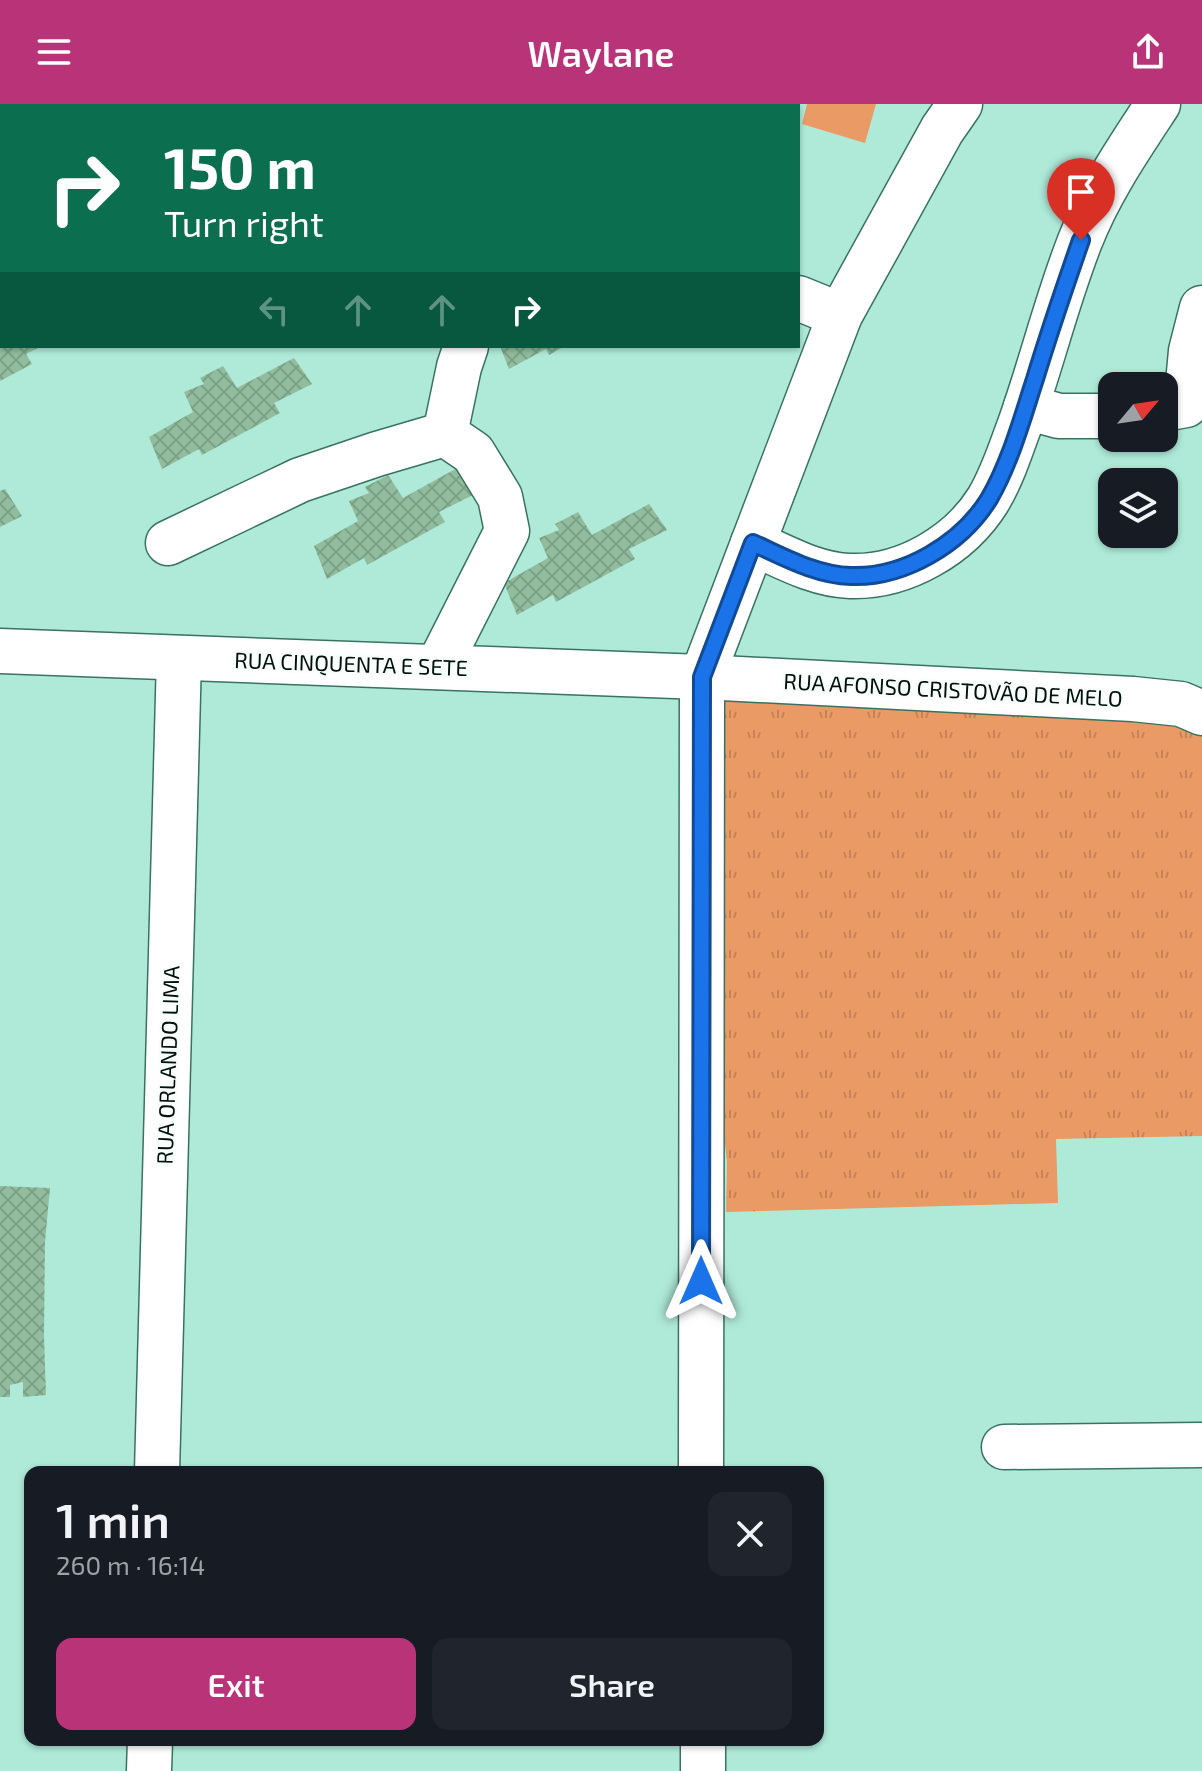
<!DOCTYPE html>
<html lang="en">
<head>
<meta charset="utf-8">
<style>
  :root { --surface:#171b24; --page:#20242c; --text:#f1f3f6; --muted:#9ea1a6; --accent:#b83377 }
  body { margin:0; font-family:"Exo 2",sans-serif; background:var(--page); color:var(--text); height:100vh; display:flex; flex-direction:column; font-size:30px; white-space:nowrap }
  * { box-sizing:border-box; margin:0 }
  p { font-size:26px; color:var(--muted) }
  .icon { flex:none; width:44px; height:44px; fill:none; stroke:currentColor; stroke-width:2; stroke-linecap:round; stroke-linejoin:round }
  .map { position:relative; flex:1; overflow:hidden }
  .panel { position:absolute; left:24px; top:1362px; width:800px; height:280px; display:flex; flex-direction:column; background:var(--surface); border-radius:16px; box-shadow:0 2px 6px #0004 }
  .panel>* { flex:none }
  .banner { position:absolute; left:0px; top:0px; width:800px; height:244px; box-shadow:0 2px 6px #0004; background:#0b6e4f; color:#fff; overflow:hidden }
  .needle { width:52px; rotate:61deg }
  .tools { position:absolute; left:1098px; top:268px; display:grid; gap:16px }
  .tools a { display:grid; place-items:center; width:80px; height:80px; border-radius:16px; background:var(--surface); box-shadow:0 2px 6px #0004; font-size:40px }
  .pin { position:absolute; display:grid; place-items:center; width:68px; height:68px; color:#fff; margin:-82px -34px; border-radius:50% 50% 50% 0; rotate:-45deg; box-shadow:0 0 8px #0007 }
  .pin .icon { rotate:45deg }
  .me { position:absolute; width:88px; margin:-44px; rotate:0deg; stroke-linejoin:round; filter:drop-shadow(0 0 6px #0008) }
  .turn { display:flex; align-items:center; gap:28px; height:168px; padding:0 32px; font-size:36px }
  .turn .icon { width:104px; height:104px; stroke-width:2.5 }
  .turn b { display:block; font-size:56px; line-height:68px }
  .lanes { display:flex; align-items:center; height:76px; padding:0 32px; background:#0003; justify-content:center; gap:40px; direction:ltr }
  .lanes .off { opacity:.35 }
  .round { display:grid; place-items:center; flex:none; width:84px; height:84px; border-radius:16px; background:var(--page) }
  .head { display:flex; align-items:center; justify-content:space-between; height:136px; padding:0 32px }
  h1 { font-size:48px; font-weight:600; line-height:60px }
  .primary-button { display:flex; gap:16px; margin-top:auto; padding:16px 32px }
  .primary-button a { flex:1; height:92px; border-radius:16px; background:var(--accent); color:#fff; font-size:32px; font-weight:600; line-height:92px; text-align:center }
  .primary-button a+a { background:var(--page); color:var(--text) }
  header { display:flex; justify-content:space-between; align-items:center; height:104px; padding:0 32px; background:var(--accent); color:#fff; font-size:36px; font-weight:600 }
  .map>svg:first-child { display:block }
</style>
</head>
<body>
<header><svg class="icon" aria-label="menu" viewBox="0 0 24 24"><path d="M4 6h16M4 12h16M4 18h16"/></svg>Waylane<svg class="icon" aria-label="share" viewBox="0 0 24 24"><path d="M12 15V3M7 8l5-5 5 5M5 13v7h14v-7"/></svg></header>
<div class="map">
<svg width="1202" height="1667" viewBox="0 0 1202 1667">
  <defs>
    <pattern id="grass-tufts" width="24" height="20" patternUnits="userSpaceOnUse" patternTransform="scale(2)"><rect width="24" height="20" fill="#e99a65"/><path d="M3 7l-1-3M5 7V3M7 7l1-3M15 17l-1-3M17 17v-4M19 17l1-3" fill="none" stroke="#c68456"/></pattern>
    <pattern id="building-cross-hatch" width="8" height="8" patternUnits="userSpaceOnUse" patternTransform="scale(2)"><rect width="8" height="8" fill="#91bd9e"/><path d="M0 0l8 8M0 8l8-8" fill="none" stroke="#7ba187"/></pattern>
  </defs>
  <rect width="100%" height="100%" fill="#afead8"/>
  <polygon fill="url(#grass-tufts)" points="754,587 1202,622 1202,1032 1056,1035 1058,1099 726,1108 727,1058 717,969 722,598 740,590"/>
  <polygon fill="#e99a65" points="807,0 876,0 865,39 802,20"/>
  <g fill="url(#building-cross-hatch)">
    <polygon points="0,242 42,242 26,250 32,260 0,277"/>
    <polygon points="500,242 565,242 549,251 546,245 509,265"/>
    <polygon points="294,254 312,280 274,299 280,309 202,351 199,345 162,365 149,333 193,308 184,288 204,280 200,274 223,262 237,284"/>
    <polygon points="459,363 477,389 439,408 445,418 367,461 364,454 327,475 314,442 358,417 349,397 369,389 365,383 388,371 403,394"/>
    <polygon points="5,385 22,412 0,423 0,387"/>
    <polygon points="649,400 667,426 629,445 635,455 556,498 553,491 517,511 504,479 548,454 539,434 559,426 555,420 578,408 592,431"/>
    <polygon points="0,1082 50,1084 45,1138 44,1232 46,1291 23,1293 23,1278 10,1281 10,1293 0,1293"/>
  </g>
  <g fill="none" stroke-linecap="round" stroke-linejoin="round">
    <defs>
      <g id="minor">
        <polyline points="306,0 312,2"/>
        <polyline points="525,0 527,2"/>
        <polyline points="490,2 494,0"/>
        <polyline points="604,2 605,0"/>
        <polyline points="798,194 840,211"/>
        <polyline points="1026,303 1059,312 1112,312"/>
        <polyline points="1164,305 1186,301 1191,247 1202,204"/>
        <polyline points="168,439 300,376 377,350 445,330"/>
        <path d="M753,439C784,453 816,471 850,472C904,474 960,441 988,396C1002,373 1010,347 1019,323C1041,262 1056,198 1080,137C1099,88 1129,44 1158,0"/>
        <polyline points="0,547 702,573 1133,595 1181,600 1202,609"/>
        <polyline points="438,563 507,427 500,393 473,349 445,330 459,263 466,242"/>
        <polyline points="1004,1343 1202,1341"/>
        <polyline points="157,1368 179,554"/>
        <polyline points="701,1368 702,573 840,211 942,26 960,0"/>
        <polyline points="703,1636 703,1667"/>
        <polyline points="149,1667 150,1636"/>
      </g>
    </defs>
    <use href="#minor" stroke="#397262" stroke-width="47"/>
    <use href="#minor" stroke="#fff" stroke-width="44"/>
  </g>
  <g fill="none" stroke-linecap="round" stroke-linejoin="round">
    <defs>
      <path id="route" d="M701,1177L702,573L753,439C784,453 816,471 851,472C904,474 961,440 989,395C1010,359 1022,315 1035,275C1049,229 1065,182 1081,136"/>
    </defs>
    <use href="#route" stroke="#114b97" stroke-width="20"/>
    <use href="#route" stroke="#1a73e8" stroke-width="14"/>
  </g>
  <g text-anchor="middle" stroke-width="6" stroke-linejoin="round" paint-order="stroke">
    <g font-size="22" fill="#00110c" stroke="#f9fefc">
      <text transform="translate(351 560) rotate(2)" y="8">RUA CINQUENTA E SETE</text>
      <text transform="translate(953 586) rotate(3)" y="8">RUA AFONSO CRISTOVÃO DE MELO</text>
      <text transform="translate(168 961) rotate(-88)" y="8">RUA ORLANDO LIMA</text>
    </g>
  </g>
</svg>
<div class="tools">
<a><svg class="needle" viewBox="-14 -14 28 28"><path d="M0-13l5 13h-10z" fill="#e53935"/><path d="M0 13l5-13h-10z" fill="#9ea1a6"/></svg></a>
<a><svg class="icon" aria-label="layers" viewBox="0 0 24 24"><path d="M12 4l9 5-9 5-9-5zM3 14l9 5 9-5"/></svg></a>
</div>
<div class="pin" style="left:1081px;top:136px;background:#d93025"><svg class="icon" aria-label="arrive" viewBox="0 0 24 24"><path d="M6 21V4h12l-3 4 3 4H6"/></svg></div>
<svg class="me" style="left:701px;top:1177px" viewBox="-20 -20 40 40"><path d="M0-17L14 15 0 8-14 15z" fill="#1a73e8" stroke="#fff" stroke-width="4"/></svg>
<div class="banner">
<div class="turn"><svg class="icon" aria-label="right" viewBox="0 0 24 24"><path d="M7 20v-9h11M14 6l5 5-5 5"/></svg><div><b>150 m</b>Turn right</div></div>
<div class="lanes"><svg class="icon off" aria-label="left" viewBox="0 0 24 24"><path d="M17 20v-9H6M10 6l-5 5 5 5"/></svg><svg class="icon off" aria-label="ahead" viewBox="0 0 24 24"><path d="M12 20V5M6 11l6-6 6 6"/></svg><svg class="icon off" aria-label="ahead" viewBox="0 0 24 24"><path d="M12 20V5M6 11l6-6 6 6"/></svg><svg class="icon" aria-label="right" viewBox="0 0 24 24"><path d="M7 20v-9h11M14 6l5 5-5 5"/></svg></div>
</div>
<section class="panel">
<div class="head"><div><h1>1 min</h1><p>260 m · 16:14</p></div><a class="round"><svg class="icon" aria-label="close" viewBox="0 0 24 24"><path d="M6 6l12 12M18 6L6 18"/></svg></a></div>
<div class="primary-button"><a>Exit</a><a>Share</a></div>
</section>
</div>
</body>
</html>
